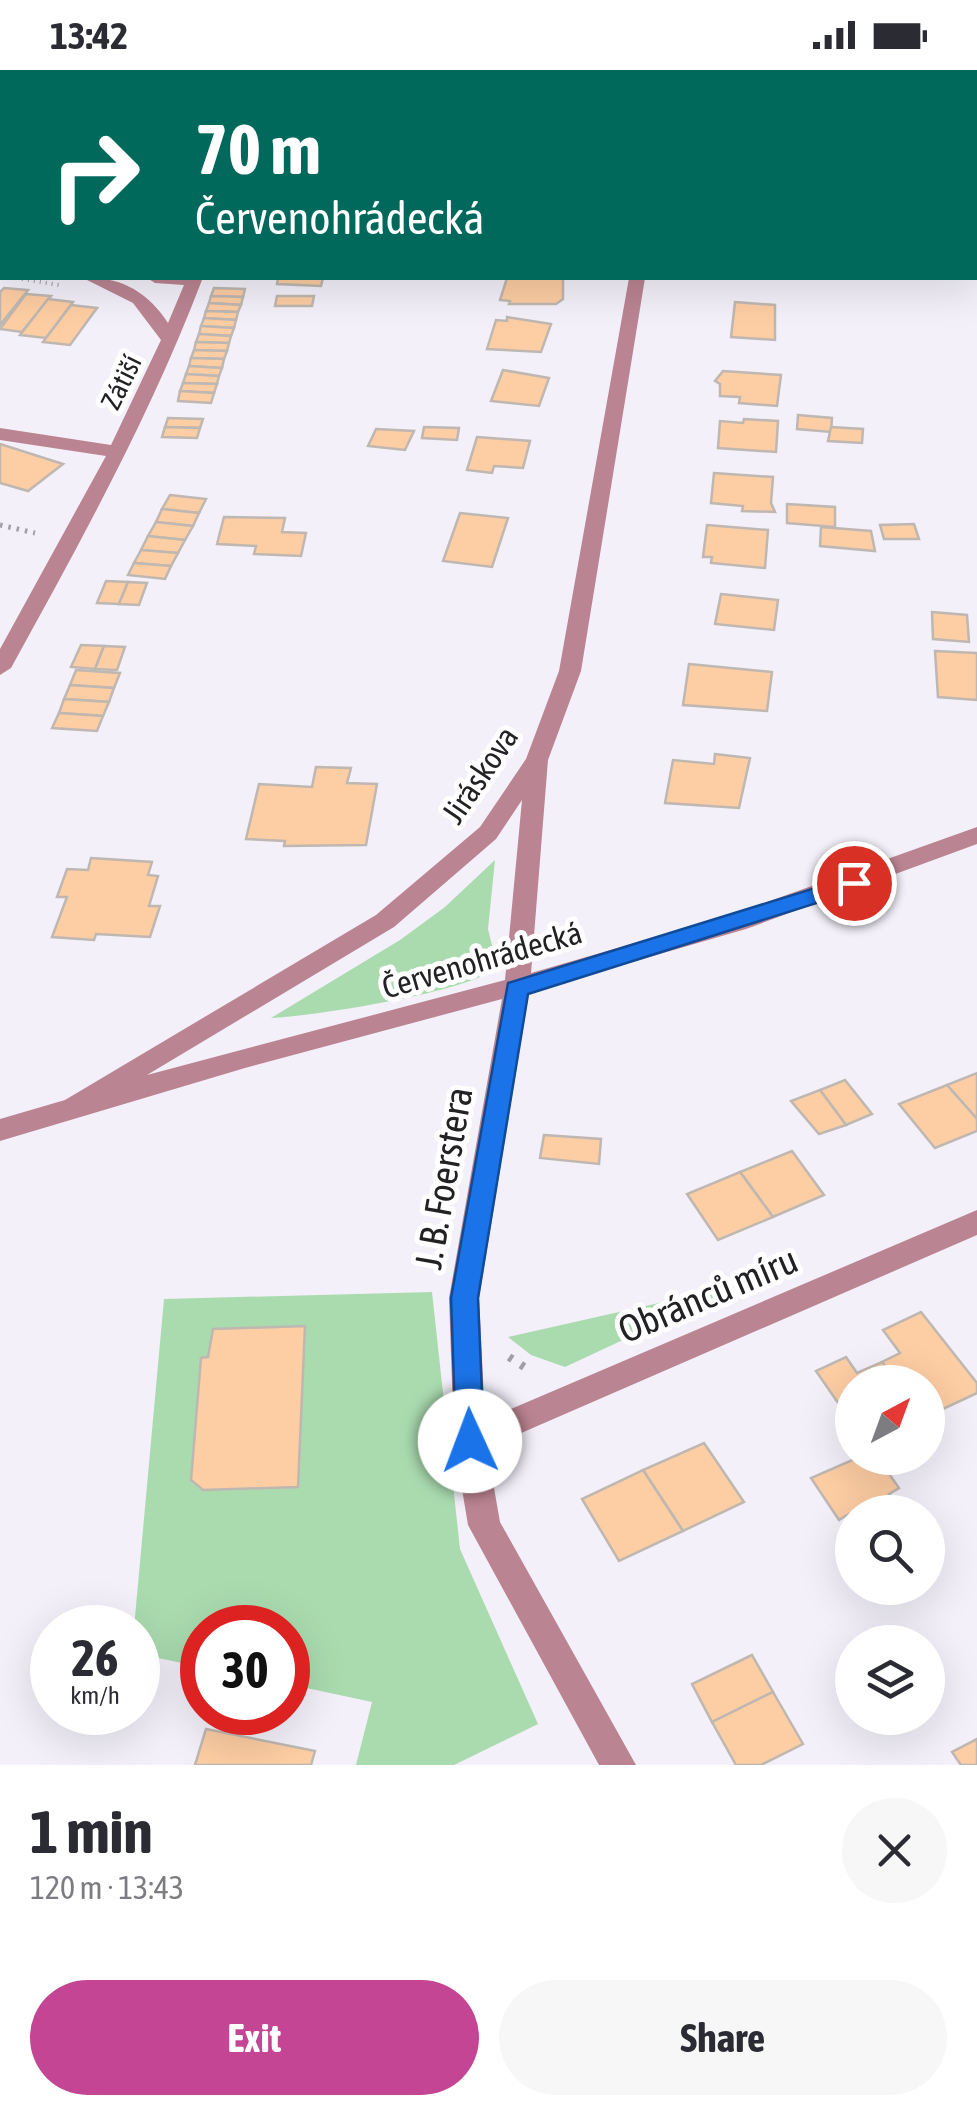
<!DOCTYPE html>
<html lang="en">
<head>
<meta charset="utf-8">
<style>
  :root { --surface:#fff; --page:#f7f7f7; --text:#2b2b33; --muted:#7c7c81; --accent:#c34593 }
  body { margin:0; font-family:"Asap Condensed",sans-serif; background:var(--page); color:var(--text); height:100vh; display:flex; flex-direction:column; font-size:38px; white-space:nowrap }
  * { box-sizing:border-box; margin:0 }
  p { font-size:32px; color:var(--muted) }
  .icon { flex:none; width:55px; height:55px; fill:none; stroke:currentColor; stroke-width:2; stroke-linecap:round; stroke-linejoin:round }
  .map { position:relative; height:1695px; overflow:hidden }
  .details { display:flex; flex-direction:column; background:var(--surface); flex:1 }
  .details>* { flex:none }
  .top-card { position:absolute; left:0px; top:0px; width:978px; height:210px; box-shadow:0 10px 40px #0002; background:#00695c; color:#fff; overflow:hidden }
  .needle { width:65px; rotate:41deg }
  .buttons { position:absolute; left:835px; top:1295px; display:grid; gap:20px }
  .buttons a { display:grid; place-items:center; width:110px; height:110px; border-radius:50%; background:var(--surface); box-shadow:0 10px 40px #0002; font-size:50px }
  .speed { position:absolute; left:30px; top:1535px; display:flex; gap:20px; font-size:50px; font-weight:700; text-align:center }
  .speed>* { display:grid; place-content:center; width:130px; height:130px; border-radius:50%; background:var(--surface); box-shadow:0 10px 40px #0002; line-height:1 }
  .speed small { font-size:25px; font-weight:400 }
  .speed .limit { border:15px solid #d22; background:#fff; color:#111 }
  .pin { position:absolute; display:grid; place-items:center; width:85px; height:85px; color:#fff; margin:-42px; border:5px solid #fff; border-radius:50%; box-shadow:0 2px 10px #0007 }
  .me { position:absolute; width:110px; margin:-55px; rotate:358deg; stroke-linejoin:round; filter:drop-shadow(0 0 8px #0008) }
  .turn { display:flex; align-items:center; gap:35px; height:210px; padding:0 30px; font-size:45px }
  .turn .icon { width:130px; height:130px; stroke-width:2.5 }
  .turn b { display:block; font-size:70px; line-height:85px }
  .round { display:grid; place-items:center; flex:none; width:105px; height:105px; border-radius:52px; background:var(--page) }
  .headline { display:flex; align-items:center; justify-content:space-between; height:170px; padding:0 30px }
  h1 { font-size:60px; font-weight:700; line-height:75px }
  .primary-button { display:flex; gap:20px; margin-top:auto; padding:20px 30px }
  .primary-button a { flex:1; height:115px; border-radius:60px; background:var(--accent); color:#fff; font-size:40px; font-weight:700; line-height:115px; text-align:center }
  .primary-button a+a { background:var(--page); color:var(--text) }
  .status { display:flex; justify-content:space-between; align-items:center; height:70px; padding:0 50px; background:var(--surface); direction:ltr }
  .status svg { height:28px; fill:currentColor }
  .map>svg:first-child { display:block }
</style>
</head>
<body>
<div class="status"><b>13:42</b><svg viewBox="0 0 49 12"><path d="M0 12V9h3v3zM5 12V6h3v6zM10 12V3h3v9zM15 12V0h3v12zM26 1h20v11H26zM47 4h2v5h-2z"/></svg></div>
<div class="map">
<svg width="977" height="1695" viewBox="0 0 977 1695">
  <rect width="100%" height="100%" fill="#f3f0f9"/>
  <g fill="#aadbaf">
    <path d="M495,790L488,859L497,896C479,921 307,947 271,948L400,870L445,837Z"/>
    <polygon points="743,1214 565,1297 531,1285 508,1267"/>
    <polygon points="432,1222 460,1479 538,1654 454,1695 356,1695 372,1632 288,1614 288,1558 202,1558 202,1597 138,1584 138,1558 134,1558 164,1229"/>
  </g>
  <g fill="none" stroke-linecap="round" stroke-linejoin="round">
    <g fill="#7fb9ee" fill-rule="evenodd">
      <rect x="0" y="74" width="2" height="20"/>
      <rect x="975" y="143" width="2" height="20"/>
    </g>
  </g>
  <g fill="#fdcda3" stroke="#bfb7b1" stroke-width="2.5">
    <polygon points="278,208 323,208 321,216 277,214"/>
    <polygon points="507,208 563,208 563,229 556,234 509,234 510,231 500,230"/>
    <polygon points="4,218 28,220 0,255 0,222"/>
    <polygon points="214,218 245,219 243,227 211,226"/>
    <polygon points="26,224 51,226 22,262 0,259"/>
    <polygon points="211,226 243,227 241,235 209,233"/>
    <polygon points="277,226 314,226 312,236 275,236"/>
    <polygon points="48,229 73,232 46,268 20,265"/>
    <polygon points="735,232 775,235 775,270 731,267"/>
    <polygon points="209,233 241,235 238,242 206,241"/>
    <polygon points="71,235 97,238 70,275 43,272"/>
    <polygon points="206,241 238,242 236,250 204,248"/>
    <polygon points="507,247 551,254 541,282 487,279 496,250 507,251"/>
    <polygon points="204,248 236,250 234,258 201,256"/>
    <polygon points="201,256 234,258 231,266 199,264"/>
    <polygon points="199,264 231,266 229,273 196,272"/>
    <polygon points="196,272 229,273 227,281 194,280"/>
    <polygon points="194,280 227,281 224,289 191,288"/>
    <polygon points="191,288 224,289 222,298 189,296"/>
    <polygon points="189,296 222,298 219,306 186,304"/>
    <polygon points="503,300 549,308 539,336 491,331"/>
    <polygon points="723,301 781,305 777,336 739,333 740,327 720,326 720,314 715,311"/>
    <polygon points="186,304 219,306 217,314 183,313"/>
    <polygon points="183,313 217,314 214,323 180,321"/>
    <polygon points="180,321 214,323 211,333 178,331"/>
    <polygon points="798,345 832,348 831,362 797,359"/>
    <polygon points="168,348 203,349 200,358 165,357"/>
    <polygon points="744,349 778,351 776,382 718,378 720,351 743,353"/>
    <polygon points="165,357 200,358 197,368 162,367"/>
    <polygon points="424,357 459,358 457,370 422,368"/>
    <polygon points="831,357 863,359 862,373 828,371"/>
    <polygon points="376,359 414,361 405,380 368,376"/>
    <polygon points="477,367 530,371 523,398 494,396 492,403 467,400"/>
    <polygon points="0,374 63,394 28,421 0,413"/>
    <polygon points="714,403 773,407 771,433 775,442 742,441 743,436 711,433"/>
    <polygon points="170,425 206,429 199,443 162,439"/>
    <polygon points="787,434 835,437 835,457 787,453"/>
    <polygon points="162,439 199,443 193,456 156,452"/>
    <polygon points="460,443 508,448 492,497 443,491"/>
    <polygon points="224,447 285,448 282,462 306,463 301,486 254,484 256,476 217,474"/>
    <polygon points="156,452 193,456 185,470 148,466"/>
    <polygon points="914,454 919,469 884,469 880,455"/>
    <polygon points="707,455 768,460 765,498 711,493 712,487 703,487"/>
    <polygon points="821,457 871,461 875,481 820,476"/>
    <polygon points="148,466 185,470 178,483 141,480"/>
    <polygon points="141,480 178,483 171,496 134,493"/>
    <polygon points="134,493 171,496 165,509 128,505"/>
    <polygon points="106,511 128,512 119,534 97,533"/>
    <polygon points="128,512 147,513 139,535 119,534"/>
    <polygon points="721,524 778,530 774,560 715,554"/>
    <polygon points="932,542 967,545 969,572 933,569"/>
    <polygon points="81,575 104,576 95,599 71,597"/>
    <polygon points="104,576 125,577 117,600 95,599"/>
    <polygon points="935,581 977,583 977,630 938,627"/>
    <polygon points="689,594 772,602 767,641 683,635"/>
    <polygon points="76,600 120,603 114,618 70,615"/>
    <polygon points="70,615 114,618 109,632 64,629"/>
    <polygon points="64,629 109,632 103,646 59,643"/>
    <polygon points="59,643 103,646 97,661 52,658"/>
    <polygon points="715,684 750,688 739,738 665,733 673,690 714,694"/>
    <polygon points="316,697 351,698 347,713 377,714 366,775 284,776 285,771 246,769 259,714 312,717"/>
    <polygon points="91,788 152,792 148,805 158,806 149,836 160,836 150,867 96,864 94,870 52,867 67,827 57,827 67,799 88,800"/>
    <polygon points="977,1003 977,1049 947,1015"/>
    <polygon points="845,1010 872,1044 846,1055 820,1020"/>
    <polygon points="947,1015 977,1049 977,1061 935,1078 899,1034"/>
    <polygon points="820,1020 846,1055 819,1064 791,1031"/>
    <polygon points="544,1065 601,1069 599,1094 540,1088"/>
    <polygon points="792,1081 824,1125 773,1147 740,1102"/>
    <polygon points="740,1102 773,1147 718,1170 687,1124"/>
    <polygon points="921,1242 977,1313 977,1323 928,1346 928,1312 897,1312 882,1292 900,1283 883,1260"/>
    <polygon points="305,1256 298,1417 203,1420 191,1410 201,1288 208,1287 213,1259"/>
    <polygon points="846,1287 857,1303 882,1292 897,1312 852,1312 852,1353 816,1301"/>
    <polygon points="704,1373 744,1432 683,1461 643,1400"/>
    <polygon points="857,1388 864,1388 868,1394 878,1388 899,1418 889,1424 899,1436 886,1442 852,1442 839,1450 811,1408"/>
    <polygon points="643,1400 683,1461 619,1491 582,1429"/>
    <polygon points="752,1585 773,1622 712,1652 692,1614"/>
    <polygon points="773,1622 803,1674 761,1695 736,1695 712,1652"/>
    <polygon points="206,1659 315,1681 311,1695 195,1695"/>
    <polygon points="977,1669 977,1695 961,1695 952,1682"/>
  </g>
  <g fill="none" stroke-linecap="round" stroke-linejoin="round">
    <polyline stroke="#a19fa6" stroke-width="4" stroke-dasharray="1 5" stroke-linecap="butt" points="22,209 59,215"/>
    <polyline stroke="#a19fa6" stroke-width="5" stroke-dasharray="2.5 6" stroke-linecap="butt" points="0,455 35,463"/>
    <polyline stroke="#a19fa6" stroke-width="8" stroke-dasharray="4 10" stroke-linecap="butt" points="509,1287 532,1302"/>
    <g fill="#bb8492" fill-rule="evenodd">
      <polygon points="623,0 637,0 638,2 624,2"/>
      <rect x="0" y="22" width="2" height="8"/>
      <rect x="0" y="188" width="2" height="10"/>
      <path d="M83,208C120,206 148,222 168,253L184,215L155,213L147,208L202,210C151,344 81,471 11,598L0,605V579L106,386L0,370V358L111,375L161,270L133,233Z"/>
      <path d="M629,208H645L581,601L548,690L531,903L728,846L977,757V774L746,859L529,922L479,1228L485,1350L977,1140V1165L487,1378L500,1452L636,1695H599L468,1455L454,1371L449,1228L502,929L245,998L0,1071V1049L65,1030L376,845L480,757L526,689L559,601ZM522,730L505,910L147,1005L394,857L496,769Z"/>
    </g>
  </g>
  <polygon fill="#1a73e8" stroke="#114b97" stroke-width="2.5" points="854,806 865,813 861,819 528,924 478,1228 484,1371 480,1380 470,1383 460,1380 456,1371 451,1228 508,913"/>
  <g text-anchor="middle" stroke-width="10" stroke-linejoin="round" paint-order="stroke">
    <g font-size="28" fill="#222124" stroke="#fff">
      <text transform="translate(121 312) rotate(-64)" y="10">Zátiší</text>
    </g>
    <g font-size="32" fill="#222124" stroke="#fff">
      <text transform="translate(480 705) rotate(-56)" y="11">Jiráskova</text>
      <text transform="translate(482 890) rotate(-16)" y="11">Červenohrádecká</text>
    </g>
    <g font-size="38" fill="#222124" stroke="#fff">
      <text transform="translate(444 1108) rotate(-80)" y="13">J. B. Foerstera</text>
      <text transform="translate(708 1225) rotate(-23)" y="13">Obránců míru</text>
    </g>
  </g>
</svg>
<div class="buttons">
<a><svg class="needle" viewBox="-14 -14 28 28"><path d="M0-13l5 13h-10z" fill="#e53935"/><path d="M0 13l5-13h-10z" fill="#7c7c81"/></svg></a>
<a><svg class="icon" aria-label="search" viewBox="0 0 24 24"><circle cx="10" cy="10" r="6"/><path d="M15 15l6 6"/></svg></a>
<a><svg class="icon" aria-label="layers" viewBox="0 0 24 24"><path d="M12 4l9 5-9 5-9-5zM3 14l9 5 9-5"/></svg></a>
</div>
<div class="speed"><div>26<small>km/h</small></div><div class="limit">30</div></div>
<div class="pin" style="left:854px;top:813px;background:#d93025"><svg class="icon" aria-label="arrive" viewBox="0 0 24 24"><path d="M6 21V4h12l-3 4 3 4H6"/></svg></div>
<svg class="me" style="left:470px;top:1371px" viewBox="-20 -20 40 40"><circle r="19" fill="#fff"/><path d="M0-13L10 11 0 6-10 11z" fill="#1a73e8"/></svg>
<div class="top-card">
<div class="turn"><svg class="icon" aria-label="right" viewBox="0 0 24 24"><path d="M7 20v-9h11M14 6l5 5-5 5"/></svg><div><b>70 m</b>Červenohrádecká</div></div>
</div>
</div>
<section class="details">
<div class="headline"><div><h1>1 min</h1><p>120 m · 13:43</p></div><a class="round"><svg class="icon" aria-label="close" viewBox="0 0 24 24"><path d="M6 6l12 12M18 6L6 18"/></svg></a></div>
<div class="primary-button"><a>Exit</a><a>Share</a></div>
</section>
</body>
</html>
